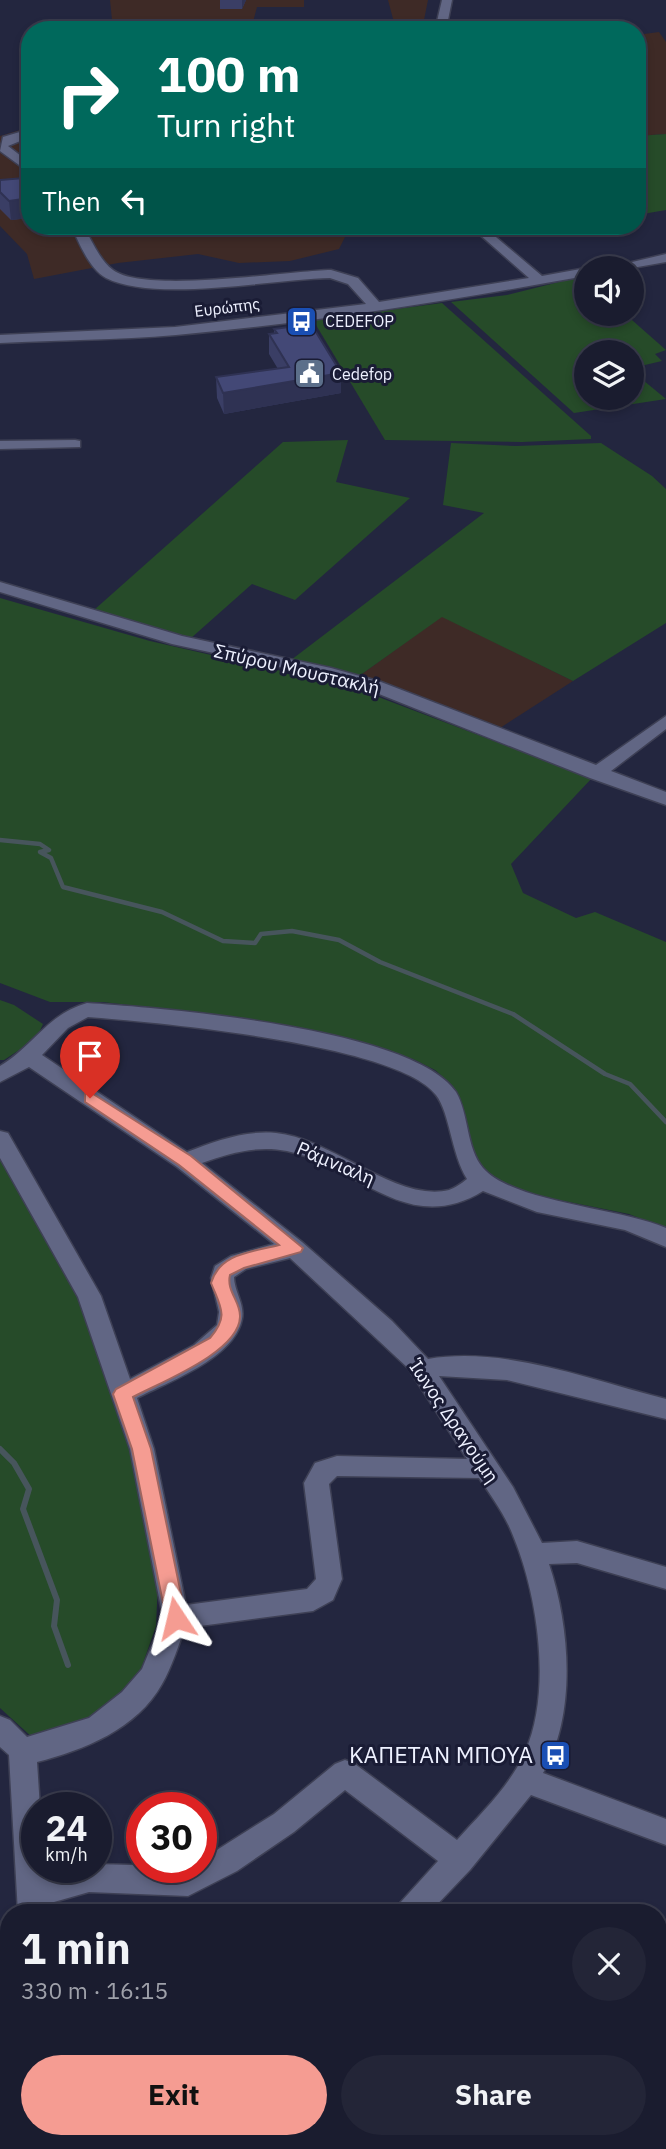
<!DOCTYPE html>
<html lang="en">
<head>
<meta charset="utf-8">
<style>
  :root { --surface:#1a1c2f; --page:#232537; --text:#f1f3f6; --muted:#9fa1aa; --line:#383a4b; --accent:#f59c92 }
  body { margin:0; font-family:"IBM Plex Sans",sans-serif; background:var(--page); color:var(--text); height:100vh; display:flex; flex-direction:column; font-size:26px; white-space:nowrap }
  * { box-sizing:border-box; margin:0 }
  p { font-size:23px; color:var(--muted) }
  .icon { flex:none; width:38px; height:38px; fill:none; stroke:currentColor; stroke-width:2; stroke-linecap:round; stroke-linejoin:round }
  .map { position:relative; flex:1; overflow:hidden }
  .drawer { position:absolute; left:0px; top:1904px; width:667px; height:245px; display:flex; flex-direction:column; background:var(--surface); border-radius:28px 28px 0 0; box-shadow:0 4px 10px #0003,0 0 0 2px var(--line) }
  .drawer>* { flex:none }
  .guide { position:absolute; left:21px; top:21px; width:625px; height:214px; border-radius:28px; box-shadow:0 4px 10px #0003,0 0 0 2px var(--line); background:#00695c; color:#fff; overflow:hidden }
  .tools { position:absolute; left:574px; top:256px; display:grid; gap:14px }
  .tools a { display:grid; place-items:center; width:70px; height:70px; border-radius:50%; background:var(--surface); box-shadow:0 4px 10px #0003,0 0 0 2px var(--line); font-size:35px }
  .speed { position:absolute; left:21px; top:1792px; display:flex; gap:14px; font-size:35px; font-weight:700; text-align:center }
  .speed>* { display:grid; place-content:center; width:91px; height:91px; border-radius:50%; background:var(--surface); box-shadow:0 4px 10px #0003,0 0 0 2px var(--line); line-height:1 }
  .speed small { font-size:18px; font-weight:400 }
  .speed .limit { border:10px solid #d22; background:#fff; color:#111 }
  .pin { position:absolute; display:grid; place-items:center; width:60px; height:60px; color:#fff; margin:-72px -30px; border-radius:50% 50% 50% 0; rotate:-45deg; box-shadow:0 0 7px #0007 }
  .pin .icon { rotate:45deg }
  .me { position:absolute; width:77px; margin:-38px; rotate:350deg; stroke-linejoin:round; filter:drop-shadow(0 0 5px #0008) }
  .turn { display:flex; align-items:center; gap:24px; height:147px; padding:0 21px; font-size:32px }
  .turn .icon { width:91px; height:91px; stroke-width:2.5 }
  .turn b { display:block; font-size:49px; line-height:60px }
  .then { display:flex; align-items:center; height:66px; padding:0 21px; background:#0003; gap:14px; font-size:26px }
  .round { display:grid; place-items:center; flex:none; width:74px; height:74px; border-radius:37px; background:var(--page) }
  .overview { display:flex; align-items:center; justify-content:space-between; height:119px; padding:0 21px }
  h1 { font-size:42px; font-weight:700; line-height:52px }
  .action { display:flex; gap:14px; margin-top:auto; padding:14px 21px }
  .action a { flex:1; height:80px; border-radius:42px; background:var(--accent); color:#111; font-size:28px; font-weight:700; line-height:80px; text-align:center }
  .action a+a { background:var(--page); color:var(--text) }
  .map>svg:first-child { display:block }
</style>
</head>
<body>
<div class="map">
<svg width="666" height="2149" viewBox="0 0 666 2149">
  <rect width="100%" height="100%" fill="#23263f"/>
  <g fill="#3e2a26">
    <polygon points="110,0 304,0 304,7 257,7 253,22 258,30 113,30"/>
    <polygon points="388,0 428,0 422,30 396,30"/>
    <polygon points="659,32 666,42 666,134 637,136 637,35"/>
    <polygon points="30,127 30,226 345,226 346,235 339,249 290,261 239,263 198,254 118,263 34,279 27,254 0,226 0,136"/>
    <polygon points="442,616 573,681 500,728 359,676"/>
  </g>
  <g fill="#264b29">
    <polygon points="666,134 666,210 637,215 637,136"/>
    <polygon points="583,276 586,280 586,313 624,313 666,350 655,354 662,361 632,368 632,352 586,352 586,397 632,397 632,371 666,399 574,413 451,302 507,295"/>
    <polygon points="442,303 591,436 591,439 522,442 385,440 313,320"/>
    <polygon points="348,440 336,482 410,498 295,600 252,584 190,639 94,610 283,442"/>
    <polygon points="451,443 516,446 601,443 652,476 666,489 666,623 573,681 442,617 359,676 291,660 484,513 443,505"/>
    <polygon points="0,598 150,641 352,687 592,778 511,864 523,893 576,918 595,912 666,942 666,1229 629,1214 514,1191 486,1172 472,1151 461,1105 452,1085 435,1070 413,1059 322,1035 171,1010 103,1002 50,1002 0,983"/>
    <polygon points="0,1000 14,1005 43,1024 36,1039 4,1060 0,1060"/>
    <polygon points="0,1143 57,1245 121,1405 158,1582 156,1626 138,1678 92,1723 33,1738 0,1708"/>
  </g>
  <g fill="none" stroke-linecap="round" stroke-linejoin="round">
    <polyline stroke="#47555c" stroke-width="4.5" points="0,840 40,844 49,850 40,852 51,858 63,887 162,912 223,941 255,943 261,934 292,931 339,940 380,962 513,1014 605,1074 630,1084 666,1122"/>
    <polyline stroke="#47555c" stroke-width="6" points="0,1449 14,1463 29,1489 23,1509 57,1600 54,1626 68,1665"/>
    <defs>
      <g id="minor">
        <polygon points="442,0 452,0 446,30 435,30"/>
        <polygon points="30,129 30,137 8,146 30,163 30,173 0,151 3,137"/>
        <path d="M71,226H83C92,240 99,260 113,270C145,294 286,271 331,270L358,278L379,302L529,278L470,226H483L542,276L586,268V276C451,300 313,323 176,335C117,340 58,340 0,343V335L175,327L366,304L348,284L330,278C273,279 155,303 106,278C89,269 79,242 71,226Z"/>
        <polygon points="666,254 666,262 632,268 607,268"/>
        <polygon points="75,440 80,441 80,447 0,449 0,441"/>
        <polygon points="0,582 182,636 331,668 381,682 596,765 666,716 666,729 611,771 666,792 666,805 590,778 369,690 327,677 172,644 0,592"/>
        <path d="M87,1003C164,1008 413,1028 456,1092C469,1114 466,1148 483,1168C512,1202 620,1208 666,1228V1247L625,1230L537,1212L483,1191C407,1238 357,1165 287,1151C258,1145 229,1153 202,1163L302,1242L392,1321L428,1359C506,1346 591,1380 666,1399V1419L507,1380L439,1376L513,1487L542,1543L577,1541L666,1567V1589L577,1563L549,1564C570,1627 577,1714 543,1773L666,1819V1845L531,1795L470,1870L429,1913H396L400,1903L438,1861L345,1790L294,1832L237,1871L188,1896L89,1892L47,1904L48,1913H18L9,1755L0,1747V1716L10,1720L27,1737L89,1718L122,1692L142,1669L163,1618L130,1449L78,1297L0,1158V1131L8,1133L101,1296L130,1379L194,1345L217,1325L219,1312L211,1278L215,1266L231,1256L274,1244L177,1167L29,1067L0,1082V1066C34,1046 46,1015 87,1003ZM88,1017C154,1022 398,1044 436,1095C450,1113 451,1153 467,1179C462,1183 455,1188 449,1190C397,1203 331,1138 276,1133C246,1130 215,1141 187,1152L42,1055L68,1028ZM290,1258L408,1368L467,1459L337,1456L315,1463L304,1483L316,1579L307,1589L186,1605L154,1449L137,1398C168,1382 235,1358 242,1319C245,1304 234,1291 234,1277L246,1269ZM337,1476L479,1478C492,1497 506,1516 514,1538C538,1597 552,1692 525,1752C510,1786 481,1813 457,1840L355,1764L345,1760L335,1764L274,1814L201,1860V1867L96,1864V1867H77L45,1876L44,1867H37V1808H40L37,1762C84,1750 137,1729 162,1684C172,1667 178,1646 185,1628L313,1611L333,1600L342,1579L329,1484Z"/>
        <polygon points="20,2140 76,2140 72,2149 16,2149"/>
        <polygon points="596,2140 630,2140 634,2149 600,2149"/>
      </g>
    </defs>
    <use href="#minor" stroke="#3e4055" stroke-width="3"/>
    <use href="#minor" fill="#616684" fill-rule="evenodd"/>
  </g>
  <g fill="#3a3e65">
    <polygon points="220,0 246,0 242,9 220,9"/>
    <polygon points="0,180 30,184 30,218 11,220 0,209"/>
    <polygon points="274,329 341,373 341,393 224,414 217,398 216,377 278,369 269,354 269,334 274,333"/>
  </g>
  <g fill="#2f3253">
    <polygon points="242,0 246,0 242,9"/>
    <polygon points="30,198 30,218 11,220 9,201"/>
    <polygon points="341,373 341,393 224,414 223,393"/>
  </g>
  <g fill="#434876" stroke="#2f3253" stroke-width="2">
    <polygon points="24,178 30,184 30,198 9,201 0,192 0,180"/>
    <polygon points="311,324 341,373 223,393 216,377 289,367 269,334 277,333 274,329"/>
  </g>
  <path fill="#f59c92" stroke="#9f655f" stroke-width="2" d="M90,1092L191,1156L303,1248L301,1252L244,1268L230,1275C226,1291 241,1302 240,1317C239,1352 161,1382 133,1397L151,1449L186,1618L183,1624L176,1626L169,1624L166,1618L132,1449L113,1394L116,1389L210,1338C229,1316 221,1308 211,1283C220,1253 252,1252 279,1245L179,1165L85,1102V1094Z"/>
  <defs>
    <symbol id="bus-square" viewBox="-11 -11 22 22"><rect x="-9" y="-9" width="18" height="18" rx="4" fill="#1a4fb4" stroke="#1a1c35"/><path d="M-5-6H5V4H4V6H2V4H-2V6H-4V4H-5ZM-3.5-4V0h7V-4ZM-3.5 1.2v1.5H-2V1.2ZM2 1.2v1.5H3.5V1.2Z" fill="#fff"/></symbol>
    <symbol id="civic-square" viewBox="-11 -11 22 22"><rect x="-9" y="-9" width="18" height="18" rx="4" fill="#5c6f8a" stroke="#1a1c35"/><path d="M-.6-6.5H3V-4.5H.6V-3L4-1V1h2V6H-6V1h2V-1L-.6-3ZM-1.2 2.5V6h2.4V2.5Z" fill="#fff"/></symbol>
  </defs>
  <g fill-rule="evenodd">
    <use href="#bus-square" x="284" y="304" width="35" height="35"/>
    <use href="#civic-square" x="292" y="356" width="35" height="35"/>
    <use href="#bus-square" x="538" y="1738" width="35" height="35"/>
  </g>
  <g text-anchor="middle" stroke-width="6" stroke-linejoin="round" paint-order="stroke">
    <g font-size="16" fill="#eef1ff" stroke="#1a1c35">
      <text transform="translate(227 307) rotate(-7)" y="6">Ευρώπης</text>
    </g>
    <g font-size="16" fill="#eef1ff" stroke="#1a1c35" text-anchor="start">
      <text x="325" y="327">CEDEFOP</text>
      <text x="332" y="380">Cedefop</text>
    </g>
    <g font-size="19" fill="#eef1ff" stroke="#1a1c35">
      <text transform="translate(297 669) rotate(13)" y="7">Σπύρου Μουστακλή</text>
      <text transform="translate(336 1163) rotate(23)" y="7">Ράμνιαλη</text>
      <text transform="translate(454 1421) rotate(56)" y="7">Ίωνος Δραγούμη</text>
    </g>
    <g font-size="23" fill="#eef1ff" stroke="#1a1c35" text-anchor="end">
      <text x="533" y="1763">ΚΑΠΕΤΑΝ ΜΠΟΥΑ</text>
    </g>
  </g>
</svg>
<div class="tools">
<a><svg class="icon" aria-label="sound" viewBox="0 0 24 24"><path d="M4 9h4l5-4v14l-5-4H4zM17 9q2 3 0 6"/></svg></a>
<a><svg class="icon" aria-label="layers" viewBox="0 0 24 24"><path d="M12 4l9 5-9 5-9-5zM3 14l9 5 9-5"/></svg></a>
</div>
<div class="speed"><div>24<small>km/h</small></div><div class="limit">30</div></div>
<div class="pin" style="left:90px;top:1098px;background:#d93025"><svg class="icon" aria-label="arrive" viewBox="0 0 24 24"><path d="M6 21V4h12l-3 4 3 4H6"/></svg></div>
<svg class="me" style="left:176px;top:1618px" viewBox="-20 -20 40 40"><path d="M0-17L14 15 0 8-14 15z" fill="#f59c92" stroke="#fff" stroke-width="4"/></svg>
<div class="guide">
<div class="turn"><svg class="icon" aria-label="right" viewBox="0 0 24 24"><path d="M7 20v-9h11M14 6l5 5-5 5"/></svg><div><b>100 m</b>Turn right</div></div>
<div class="then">Then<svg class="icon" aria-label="left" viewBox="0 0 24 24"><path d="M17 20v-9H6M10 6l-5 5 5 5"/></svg></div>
</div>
<section class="drawer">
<div class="overview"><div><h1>1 min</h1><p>330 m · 16:15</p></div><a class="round"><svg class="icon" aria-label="close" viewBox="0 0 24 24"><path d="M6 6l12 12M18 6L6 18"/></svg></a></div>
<div class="action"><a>Exit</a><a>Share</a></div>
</section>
</div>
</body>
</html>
